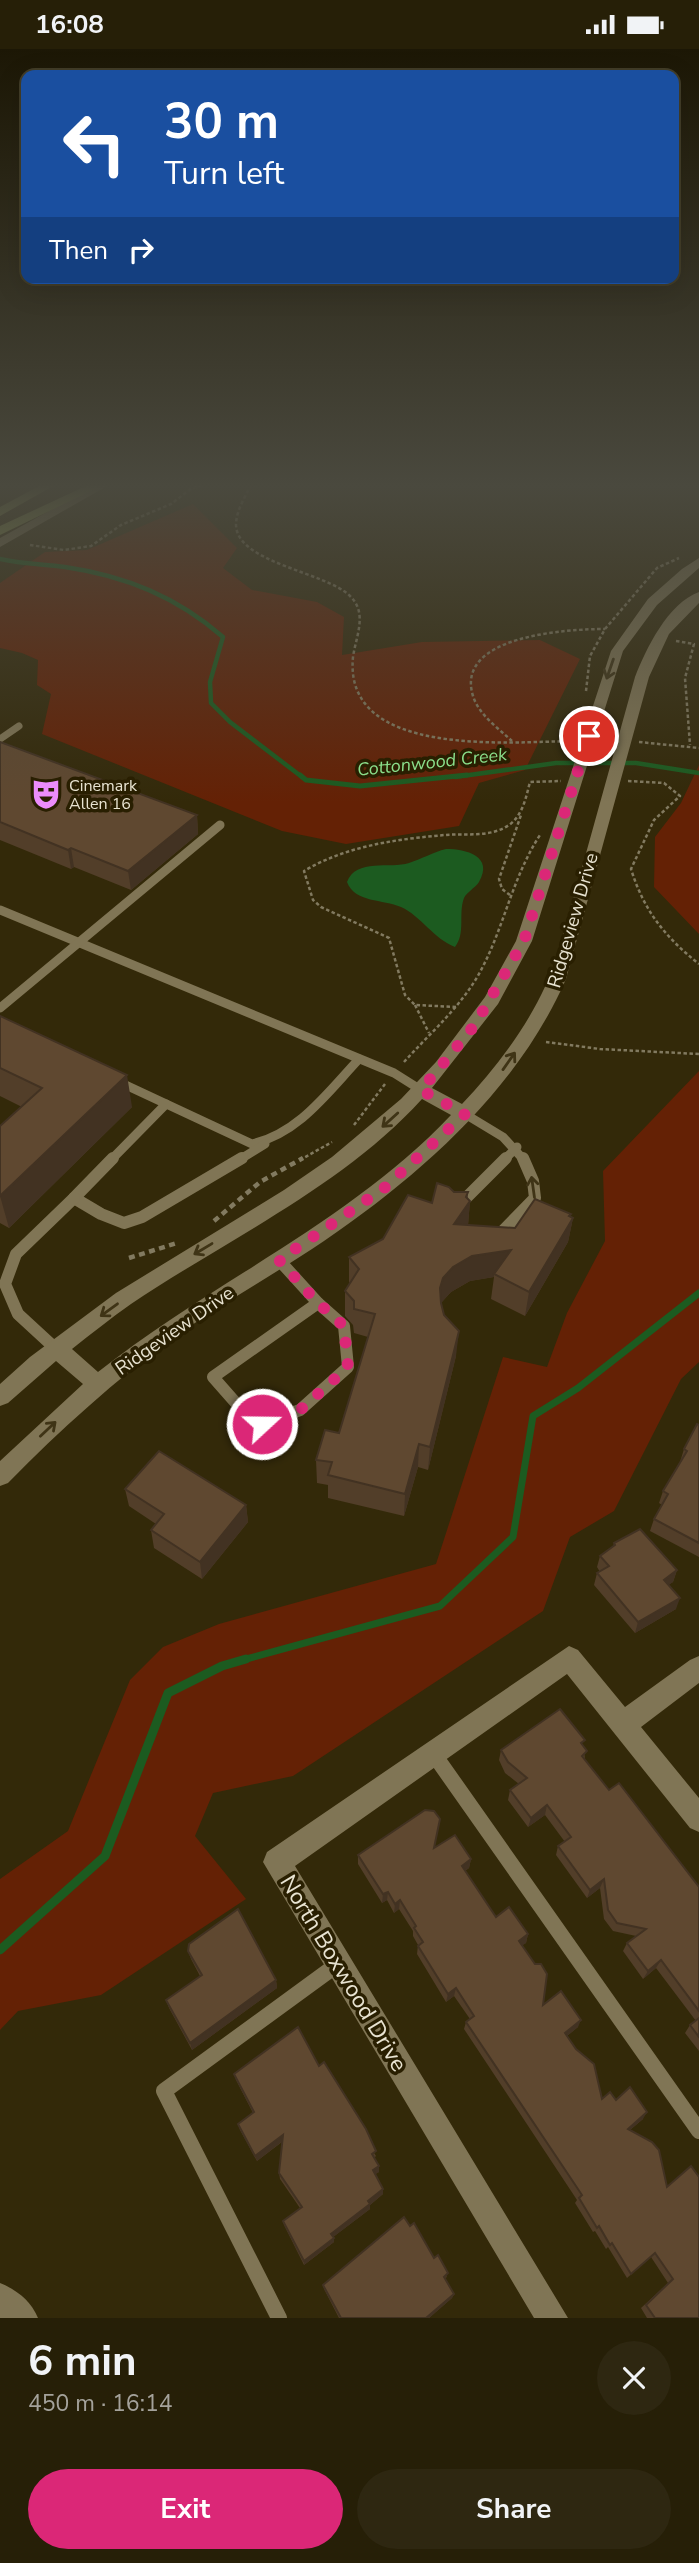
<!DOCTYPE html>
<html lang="en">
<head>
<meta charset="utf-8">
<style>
  :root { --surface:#261f07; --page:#2e2711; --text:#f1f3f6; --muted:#a4a29b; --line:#423d28; --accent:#db2777 }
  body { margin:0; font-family:"Nunito Sans",sans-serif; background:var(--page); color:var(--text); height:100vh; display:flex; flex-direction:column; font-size:26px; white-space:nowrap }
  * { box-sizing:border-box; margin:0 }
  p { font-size:23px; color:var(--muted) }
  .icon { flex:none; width:38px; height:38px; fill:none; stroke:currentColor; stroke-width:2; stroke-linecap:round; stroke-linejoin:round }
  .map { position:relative; height:2269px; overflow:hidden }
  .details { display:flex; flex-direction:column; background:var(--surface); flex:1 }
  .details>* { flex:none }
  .banner { position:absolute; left:21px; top:21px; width:658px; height:214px; border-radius:14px; box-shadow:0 7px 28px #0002,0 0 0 2px var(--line); background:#1a4fa0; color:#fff; overflow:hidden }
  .pin { position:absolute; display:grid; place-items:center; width:60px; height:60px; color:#fff; margin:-30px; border:4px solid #fff; border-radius:50%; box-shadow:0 2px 7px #0007 }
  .me { position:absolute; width:77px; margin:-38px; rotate:69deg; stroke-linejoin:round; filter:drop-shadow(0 0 5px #0008) }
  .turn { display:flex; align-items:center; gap:24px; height:147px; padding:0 28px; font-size:32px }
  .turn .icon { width:91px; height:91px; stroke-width:2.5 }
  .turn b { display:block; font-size:49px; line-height:60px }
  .then { display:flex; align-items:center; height:66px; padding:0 28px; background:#0003; gap:14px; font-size:26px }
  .round { display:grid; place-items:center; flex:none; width:74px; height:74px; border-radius:37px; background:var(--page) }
  .overview { display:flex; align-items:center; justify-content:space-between; height:119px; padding:0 28px }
  h1 { font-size:42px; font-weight:700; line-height:52px }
  .button { display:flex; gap:14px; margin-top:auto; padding:14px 28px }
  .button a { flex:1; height:80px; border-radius:42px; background:var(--accent); color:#fff; font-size:28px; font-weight:700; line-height:80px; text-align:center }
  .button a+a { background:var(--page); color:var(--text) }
  .status { display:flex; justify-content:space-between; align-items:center; height:49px; padding:0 35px; background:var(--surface); direction:ltr }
  .status svg { height:19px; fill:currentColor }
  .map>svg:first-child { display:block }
</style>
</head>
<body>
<div class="status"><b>16:08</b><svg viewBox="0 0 49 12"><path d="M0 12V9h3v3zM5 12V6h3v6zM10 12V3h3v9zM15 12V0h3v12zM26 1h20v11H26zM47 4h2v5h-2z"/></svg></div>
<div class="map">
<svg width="699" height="2269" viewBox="0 0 699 2269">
  <rect width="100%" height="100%" fill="#332909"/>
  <g fill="#642105">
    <polygon points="193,455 237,499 223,519 252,541 317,553 344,568 342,606 422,593 540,591 580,610 525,721 479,734 459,777 346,795 282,782 42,685 51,645 37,636 38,611 22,604 0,599 0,534 45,503 87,501"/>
    <polygon points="699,716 699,885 654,838 655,788 681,754"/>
    <polygon points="699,1022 699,1313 681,1330 614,1462 570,1488 543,1562 293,1727 213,1744 195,1787 246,1850 101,1946 18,1962 0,1981 0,1830 68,1782 130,1631 163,1598 219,1575 436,1515 503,1308 547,1318 567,1264 605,1192 603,1122"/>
  </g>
  <path fill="#1c5b20" d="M446,800C466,800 494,807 479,833C475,839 467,843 464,849C458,865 466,884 455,898C434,890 421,867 401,858C383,850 355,854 347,833C356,809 390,820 409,814C422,810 433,803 446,800Z"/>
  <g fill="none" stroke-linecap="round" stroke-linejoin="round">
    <g stroke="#1c5b20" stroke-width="4.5">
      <path d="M0,510C22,515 43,515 65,518C126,527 177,548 223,588L210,633L211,654L230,673L302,728"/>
      <polyline points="455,728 556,714 636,714 699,724"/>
    </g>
    <polyline stroke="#1c5b20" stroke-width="5" points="300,726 306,731 360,737 467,726"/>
    <polyline stroke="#1c5b20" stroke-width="7" points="239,1612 440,1557 513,1488 533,1367 578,1339 699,1244"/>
    <polyline stroke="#1c5b20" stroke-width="9" points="0,1901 105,1807 168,1644 222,1617 246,1610"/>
    <g stroke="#827a60" stroke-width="2.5" stroke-dasharray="3.5 2.5" stroke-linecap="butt">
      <path d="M251,436C245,448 236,462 236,476C237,514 326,523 350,547C368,564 356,587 353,608C343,709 508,693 572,692"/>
      <polyline points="30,496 64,501 91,497 121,476 171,455 192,439 206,436"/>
      <polyline points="676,592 694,595 685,629 690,696"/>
      <polyline points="586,642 590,607 605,580 657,519 679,509"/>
      <path d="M512,692C498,679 479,666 473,647C454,586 569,580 605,580"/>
      <polyline points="639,693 699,699"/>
      <path d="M628,732L664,734L680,747L654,771L631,820C644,862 665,888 699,915"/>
      <polyline points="510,846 502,840 499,830 521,766"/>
      <polyline points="415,956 429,984"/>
      <path d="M456,958L415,956L405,946L389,889L321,858L313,851L304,822C346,797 397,790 445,786C466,784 490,789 509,776C523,766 526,748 530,733L561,732"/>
      <polyline points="546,993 600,1000 699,1005"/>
      <path d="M404,1013C430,984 461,958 480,923C504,879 512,829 540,786"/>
      <polyline points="354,1076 385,1035"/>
      <polyline points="300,1111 332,1093"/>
    </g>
    <g stroke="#827a60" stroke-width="4.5" stroke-dasharray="6 4.5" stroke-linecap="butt">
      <polyline points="214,1172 260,1133 303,1109"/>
      <polyline points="129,1209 177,1194"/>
    </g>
    <polyline stroke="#807555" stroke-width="7" points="0,690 19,677"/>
    <g stroke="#807555" stroke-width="9">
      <polyline points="0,861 394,1024 421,1041"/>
      <polyline points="0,959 220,776"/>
      <path d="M117,1032L252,1095C299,1084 327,1044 359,1010"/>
      <polyline points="465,1065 503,1088 524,1111"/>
      <polyline points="111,1111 166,1055"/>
      <polyline points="239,1111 265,1095"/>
      <polyline points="504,1111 517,1098"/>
    </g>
    <g stroke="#807555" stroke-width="12">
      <polyline points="113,1109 74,1149 101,1165 124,1174 142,1168 242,1109"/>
      <polyline points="459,1156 506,1109"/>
      <polyline points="497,1188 535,1149 533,1132 523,1109"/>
      <polyline points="279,1211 318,1254"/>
      <polygon points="318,1254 344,1277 348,1318 300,1361 262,1375 235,1353 213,1328"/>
      <polyline points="56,1300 18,1265 5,1235 16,1205 74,1149"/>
    </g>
    <g stroke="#807555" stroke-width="16">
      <polyline points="433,1704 699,2082"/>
      <polyline points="279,2269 164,2042 338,1915"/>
    </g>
    <polygon fill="#807555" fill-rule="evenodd" points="569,1597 578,1601 625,1658 690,1611 699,1607 699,1634 641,1678 699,1749 699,1783 690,1779 567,1625 295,1817 568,2269 534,2269 263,1813 267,1803"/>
    <g fill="#807555" fill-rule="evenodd">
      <polygon points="96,436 109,436 0,498 0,489"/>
      <path d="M699,509V519L657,556L623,602L532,892L498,955L432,1039L462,1055C502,1013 540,961 558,905L635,628C646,600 668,554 699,543V554L669,585L649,628L566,930C518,1040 421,1126 324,1192C275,1225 224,1253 176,1287C115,1331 60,1381 8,1434L0,1437V1412L83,1335L56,1312L8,1354L0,1357V1335L30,1308L116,1244L284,1141L332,1108L401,1050L436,1013L485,948L516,892L611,602L648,550L682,520ZM422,1050L451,1066C350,1173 213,1232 98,1323L72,1300C91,1285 111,1269 131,1255C229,1189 342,1138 422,1050Z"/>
      <path d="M0,2234C17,2241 31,2252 38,2269H0Z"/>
    </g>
    <g fill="#96a554" fill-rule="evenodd">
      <polygon points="41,436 55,436 0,467 0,458"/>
      <polygon points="88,436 103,436 0,486 0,477"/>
    </g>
  </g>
  <g fill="#523e29">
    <polygon points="0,693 197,766 198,785 131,841 74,818 71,820 0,791"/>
    <polygon points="0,967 132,1058 9,1179 0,1174 0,1077 22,1058 0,1047"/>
    <polygon points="467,1149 470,1152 468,1176 515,1179 571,1165 570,1167 573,1169 568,1193 525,1267 491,1250 494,1228 470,1232 451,1243 441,1254 456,1307 428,1421 418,1418 404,1467 328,1449 328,1436 317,1434 316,1411 339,1384 368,1288 354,1284 353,1276 345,1267 345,1242 350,1234 349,1233 349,1208 383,1190 432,1154"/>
    <polygon points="699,1376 699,1508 650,1482 654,1470 662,1456 659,1454 663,1442 680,1413 684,1400"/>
    <polygon points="125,1440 246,1456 248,1473 202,1530 154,1499 151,1481 156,1475 129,1457"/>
    <polygon points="614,1494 677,1521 673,1533 668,1536 676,1560 635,1584 594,1536 597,1524 600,1523 597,1518 600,1507 613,1498"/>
    <polygon points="584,1698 585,1711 609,1741 699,1838 699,2002 685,1984 690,1976 696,1972 656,1919 643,1930 623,1902 627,1894 636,1887 613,1882 604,1870 600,1839 587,1849 556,1806 558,1797 565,1793 545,1766 528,1778 508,1751 510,1741 519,1735 505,1724 499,1711 501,1701"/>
    <polygon points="435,1799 471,1810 469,1819 465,1822 496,1868 528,1885 526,1894 522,1896 543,1956 578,1978 567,1987 602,2050 616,2051 643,2070 630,2081 667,2138 698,2177 699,2269 647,2269 641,2259 668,2234 651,2208 627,2229 608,2198 606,2200 595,2182 593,2183 575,2154 577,2151 464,1980 466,1973 470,1970 454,1947 446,1953 417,1905 418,1896 413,1887 413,1882 399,1860 394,1864 387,1851 382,1854 358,1815 358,1806"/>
    <polygon points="188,1902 276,1931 277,1939 192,2001 169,1959 166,1951 200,1927 191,1910"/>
    <polygon points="319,2017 376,2107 374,2109 379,2117 379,2123 375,2125 383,2145 370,2156 370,2160 333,2188 334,2193 304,2216 284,2176 283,2172 300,2159 280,2130 279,2124 282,2093 257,2112 240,2081 238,2075 253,2064 236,2031 234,2025"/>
    <polygon points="410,2177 447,2228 445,2229 454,2245 452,2249 429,2269 339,2269 324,2240 323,2236"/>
  </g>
  <g fill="#423222">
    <polygon points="197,766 198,785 131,841 128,822"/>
    <polygon points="71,799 74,818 71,820 68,801"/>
    <polygon points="127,1026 132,1058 9,1179 0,1147"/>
    <polygon points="468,1143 467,1156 470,1152 468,1177 454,1175"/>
    <polygon points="571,1165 569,1174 573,1169 568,1193 525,1267 529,1243"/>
    <polygon points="511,1201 494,1225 494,1228 470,1232 451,1243 441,1254 438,1264 440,1239 443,1229 453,1218 472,1207"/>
    <polygon points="459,1282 456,1307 428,1421 430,1398"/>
    <polygon points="419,1395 418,1418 404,1467 405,1445"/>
    <polygon points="246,1456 248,1473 202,1530 200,1513"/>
    <polygon points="677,1521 673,1533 660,1542 664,1531"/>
    <polygon points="680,1549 676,1560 635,1584 638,1573"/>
    <polygon points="547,1756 545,1766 528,1778 531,1769"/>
    <polygon points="471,1810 469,1819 460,1826 462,1817"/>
    <polygon points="604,1830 600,1839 587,1849 590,1841"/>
    <polygon points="388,1843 387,1851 382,1854 383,1845"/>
    <polygon points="400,1851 399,1860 394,1864 395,1855"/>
    <polygon points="528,1885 526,1894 517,1900 519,1892"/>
    <polygon points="661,1911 656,1919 643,1930 648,1922"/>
    <polygon points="276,1931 277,1939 192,2001 190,1994"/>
    <polygon points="456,1939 454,1947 446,1953 448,1945"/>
    <polygon points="581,1971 578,1978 562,1991 565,1984"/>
    <polygon points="647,2063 643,2070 624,2086 628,2080"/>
    <polygon points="283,2086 284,2091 257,2112 255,2107"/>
    <polygon points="379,2117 379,2123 373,2127 373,2121"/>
    <polygon points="383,2140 383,2145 370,2156 370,2160 332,2189 331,2185"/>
    <polygon points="334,2189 334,2193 304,2216 304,2212"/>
    <polygon points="454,2245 452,2249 429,2269 426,2269"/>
  </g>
  <g fill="#5f4830" stroke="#423222" stroke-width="2">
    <polygon points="0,693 197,766 128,822 71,799 68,801 0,773"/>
    <polygon points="0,967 127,1026 0,1147 0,1077 42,1039 0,1019"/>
    <polygon points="437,1134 449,1138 454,1143 468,1143 466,1148 470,1152 454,1175 515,1179 535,1150 571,1165 569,1167 573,1169 529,1243 494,1225 511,1201 472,1207 453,1218 443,1229 440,1239 441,1254 444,1266 459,1282 430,1398 419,1395 405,1445 328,1426 332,1413 316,1411 325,1381 339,1384 375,1265 354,1260 354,1252 345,1242 359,1220 349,1208 383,1190 408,1146 432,1154"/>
    <polygon points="697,1375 699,1376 699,1494 654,1470 668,1445 663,1442 687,1402 684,1400"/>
    <polygon points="159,1402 246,1456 200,1513 151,1481 164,1465 125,1440"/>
    <polygon points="640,1480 677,1521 664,1531 680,1549 638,1573 597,1524 609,1517 600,1507 615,1496 614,1494"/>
    <polygon points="560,1660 585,1691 581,1694 587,1702 582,1707 609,1741 619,1734 699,1838 699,1962 661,1911 648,1922 627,1894 646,1880 617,1874 608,1861 604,1830 590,1841 558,1797 571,1788 547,1756 531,1769 510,1741 527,1729 508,1713 501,1701"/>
    <polygon points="425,1761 434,1762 440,1770 434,1799 455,1786 471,1810 462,1817 496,1868 509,1858 528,1885 519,1892 535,1915 541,1915 547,1925 543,1956 561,1942 581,1971 565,1984 576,2000 594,2015 602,2050 610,2043 616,2051 630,2038 647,2063 628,2080 652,2093 659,2101 667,2138 691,2117 699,2128 699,2269 655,2269 646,2256 673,2230 655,2204 631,2225 612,2194 610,2196 599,2177 597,2179 579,2149 582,2146 466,1973 474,1967 456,1939 448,1945 418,1897 423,1893 414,1879 416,1877 400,1851 395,1855 388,1843 383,1845 358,1806"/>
    <polygon points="238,1860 276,1931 190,1994 166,1951 202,1926 188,1902 189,1895"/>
    <polygon points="699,1969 699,1988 690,1976"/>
    <polygon points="298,1978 319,2017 324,2013 366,2080 376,2102 372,2105 379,2117 373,2121 383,2140 368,2152 370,2155 331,2185 334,2189 304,2212 283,2172 302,2158 279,2124 283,2086 255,2107 238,2075 254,2063 234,2025"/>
    <polygon points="404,2168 410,2177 414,2174 434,2209 438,2206 448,2224 444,2228 454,2245 426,2269 341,2269 323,2236"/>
  </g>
  <defs><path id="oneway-shaft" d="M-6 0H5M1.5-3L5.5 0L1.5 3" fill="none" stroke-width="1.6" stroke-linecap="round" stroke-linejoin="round" transform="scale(1.75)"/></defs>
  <g stroke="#3f3416">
    <use href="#oneway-shaft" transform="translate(610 620) rotate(109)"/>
    <use href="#oneway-shaft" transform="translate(509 1012) rotate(-55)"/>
    <use href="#oneway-shaft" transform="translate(390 1071) rotate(138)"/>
    <use href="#oneway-shaft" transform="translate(533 1138) rotate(-98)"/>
    <use href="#oneway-shaft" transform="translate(203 1200) rotate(149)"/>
    <use href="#oneway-shaft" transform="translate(109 1261) rotate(144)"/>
    <use href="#oneway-shaft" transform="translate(48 1380) rotate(-43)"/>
  </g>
  <linearGradient id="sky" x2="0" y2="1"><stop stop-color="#1c1705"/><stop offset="0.58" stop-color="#4a493e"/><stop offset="1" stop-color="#4a493e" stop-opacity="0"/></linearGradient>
  <rect width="699" height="753" fill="url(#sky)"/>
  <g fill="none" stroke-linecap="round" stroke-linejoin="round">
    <polyline stroke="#db2777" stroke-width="12" stroke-dasharray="0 21.6" points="262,1375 300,1361 348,1318 344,1277 318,1254 279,1211 383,1140 465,1065 421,1041 474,977 524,892 589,687"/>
  </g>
  <defs>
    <symbol id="theatre-bare" viewBox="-9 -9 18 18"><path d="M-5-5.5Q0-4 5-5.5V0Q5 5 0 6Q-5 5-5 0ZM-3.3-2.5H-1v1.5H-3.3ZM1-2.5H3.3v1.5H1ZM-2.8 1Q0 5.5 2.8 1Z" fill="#ec8cfb" stroke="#291f01" stroke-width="2.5" paint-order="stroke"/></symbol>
  </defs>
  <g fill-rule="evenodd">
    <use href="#theatre-bare" x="24" y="723" width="44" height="44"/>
  </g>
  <g text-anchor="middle" stroke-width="7" stroke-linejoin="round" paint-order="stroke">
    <g font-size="16" fill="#e8e3d1" stroke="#291f01" text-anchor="start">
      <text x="69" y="742">Cinemark<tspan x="69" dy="18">Allen 16</tspan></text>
    </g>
    <g font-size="18" font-style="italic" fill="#8ade8a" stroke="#291f01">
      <text transform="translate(432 713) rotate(-6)" y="6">Cottonwood Creek</text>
    </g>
    <g font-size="19" fill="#e8e3d1" stroke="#291f01">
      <text transform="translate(572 871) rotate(-74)" y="7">Ridgeview Drive</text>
      <text transform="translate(174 1281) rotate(-35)" y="7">Ridgeview Drive</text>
    </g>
    <g font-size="23" fill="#e8e3d1" stroke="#291f01">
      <text transform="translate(344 1924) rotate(59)" y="8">North Boxwood Drive</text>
    </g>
  </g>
</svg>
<div class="pin" style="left:589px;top:687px;background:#d93025"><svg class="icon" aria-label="arrive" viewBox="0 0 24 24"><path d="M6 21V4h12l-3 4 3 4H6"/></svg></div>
<svg class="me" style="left:262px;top:1375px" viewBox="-20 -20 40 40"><circle r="17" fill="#db2777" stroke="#fff" stroke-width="3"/><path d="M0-11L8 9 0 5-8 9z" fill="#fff"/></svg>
<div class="banner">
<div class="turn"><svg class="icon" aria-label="left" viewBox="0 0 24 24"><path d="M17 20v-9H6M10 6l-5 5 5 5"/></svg><div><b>30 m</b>Turn left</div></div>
<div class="then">Then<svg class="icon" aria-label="right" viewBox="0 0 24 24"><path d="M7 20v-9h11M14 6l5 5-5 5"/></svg></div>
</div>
</div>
<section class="details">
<div class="overview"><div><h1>6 min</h1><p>450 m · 16:14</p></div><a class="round"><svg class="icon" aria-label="close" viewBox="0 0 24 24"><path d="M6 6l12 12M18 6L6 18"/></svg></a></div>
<div class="button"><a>Exit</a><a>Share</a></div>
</section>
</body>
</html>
